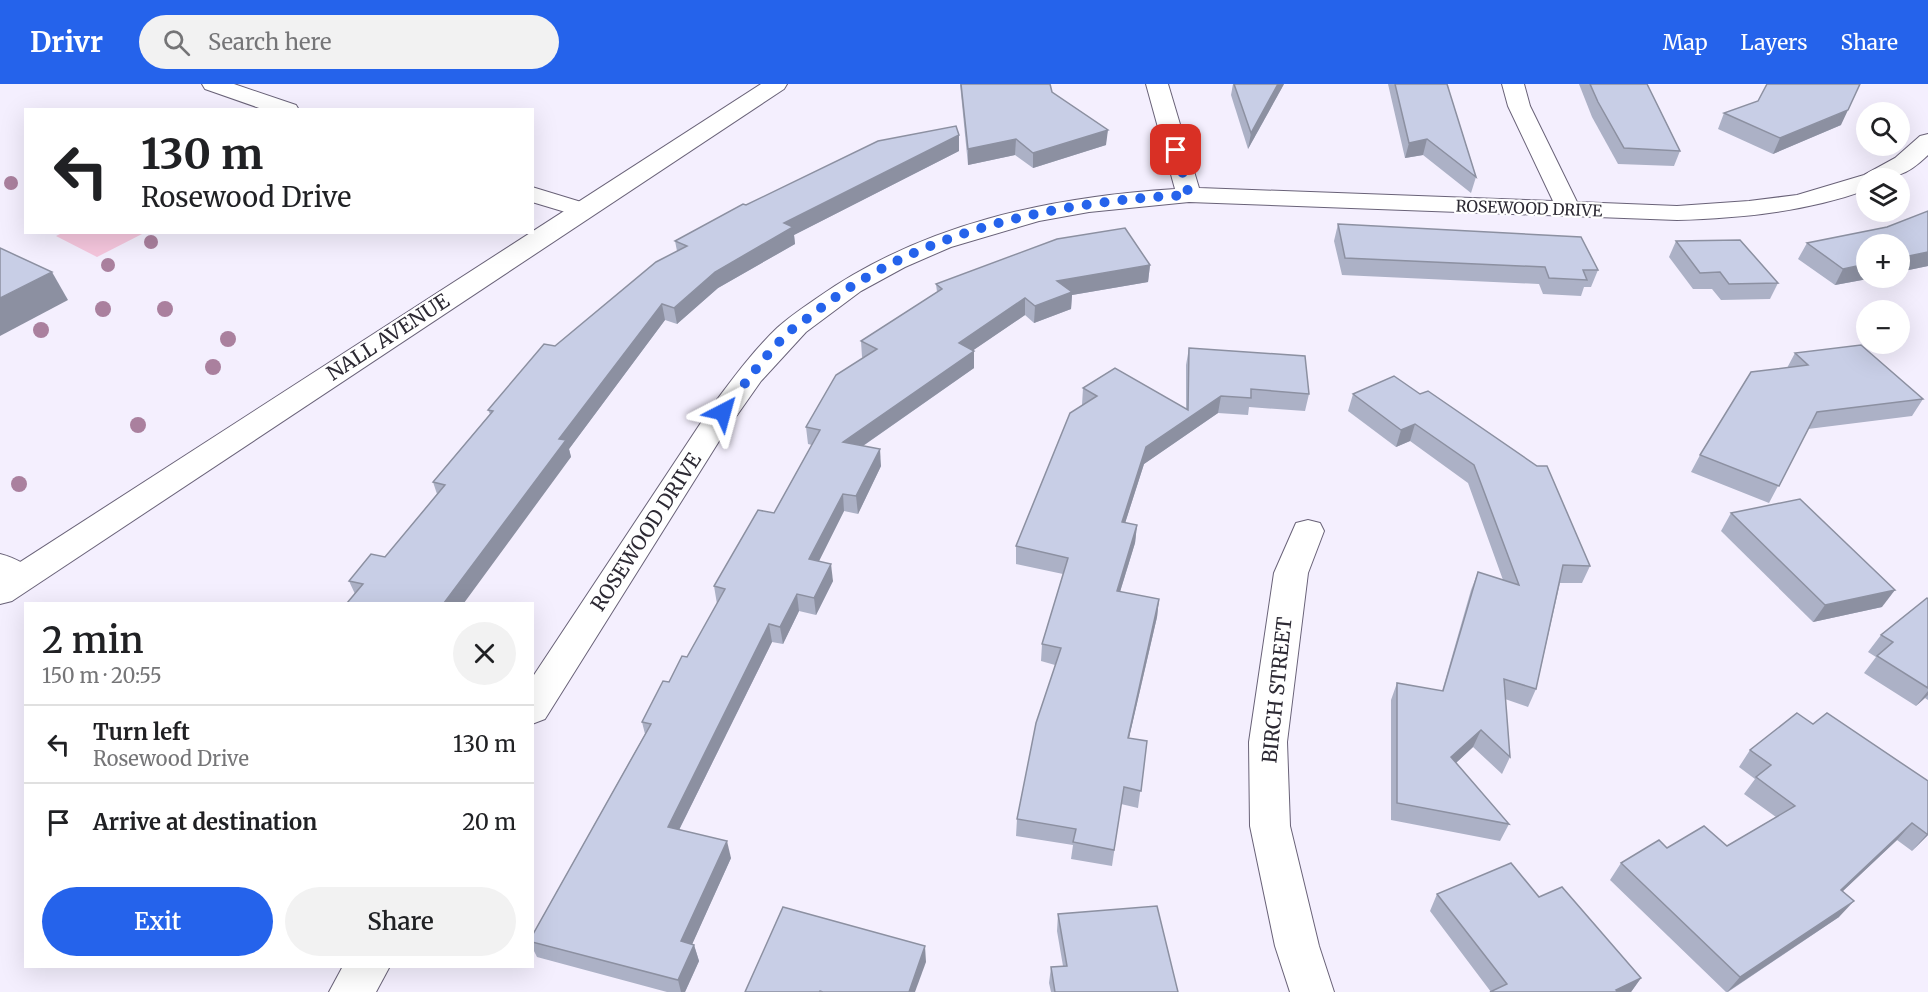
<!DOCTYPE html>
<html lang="en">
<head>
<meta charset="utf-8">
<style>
  :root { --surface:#fff; --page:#f2f2f2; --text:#202124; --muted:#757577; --line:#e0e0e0; --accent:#2563eb }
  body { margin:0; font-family:Merriweather,serif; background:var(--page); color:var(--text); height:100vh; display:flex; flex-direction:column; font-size:22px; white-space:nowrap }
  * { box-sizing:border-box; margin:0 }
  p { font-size:20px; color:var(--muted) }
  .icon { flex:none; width:33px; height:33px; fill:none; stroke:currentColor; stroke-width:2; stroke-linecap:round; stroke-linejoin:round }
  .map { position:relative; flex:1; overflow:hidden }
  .sheet { position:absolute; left:24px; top:518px; width:510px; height:366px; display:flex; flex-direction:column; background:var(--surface); border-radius:0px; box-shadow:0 6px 24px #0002 }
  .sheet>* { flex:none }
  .banner { position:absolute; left:24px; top:24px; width:510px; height:126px; border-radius:0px; box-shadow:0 6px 24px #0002; background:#fff; color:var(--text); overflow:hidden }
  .fabs { position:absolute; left:1856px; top:18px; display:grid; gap:12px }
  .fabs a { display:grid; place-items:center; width:54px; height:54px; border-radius:50%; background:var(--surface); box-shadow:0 6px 24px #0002; font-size:30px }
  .pin { position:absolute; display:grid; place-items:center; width:51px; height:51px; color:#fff; margin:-26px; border-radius:12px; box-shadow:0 3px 9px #0006 }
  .me { position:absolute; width:66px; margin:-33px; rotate:39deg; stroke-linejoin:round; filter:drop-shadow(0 0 4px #0008) }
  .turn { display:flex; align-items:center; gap:21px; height:126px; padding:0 18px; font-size:27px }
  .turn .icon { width:78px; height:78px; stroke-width:2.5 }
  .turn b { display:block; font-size:42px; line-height:51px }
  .round { display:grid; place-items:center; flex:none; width:63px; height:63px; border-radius:32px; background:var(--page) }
  .headline { display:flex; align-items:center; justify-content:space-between; height:102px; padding:0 18px }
  h1 { font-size:36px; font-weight:600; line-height:45px }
  .cta { display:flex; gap:12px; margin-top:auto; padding:12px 18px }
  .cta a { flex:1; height:69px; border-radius:36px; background:var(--accent); color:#fff; font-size:24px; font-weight:600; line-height:69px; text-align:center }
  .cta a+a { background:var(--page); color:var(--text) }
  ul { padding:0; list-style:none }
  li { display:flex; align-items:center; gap:18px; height:78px; padding:0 18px; border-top:2px solid var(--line) }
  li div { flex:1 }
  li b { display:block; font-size:22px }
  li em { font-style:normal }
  header { display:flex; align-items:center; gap:36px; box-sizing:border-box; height:84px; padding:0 30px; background:var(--accent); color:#fff }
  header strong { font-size:28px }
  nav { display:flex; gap:33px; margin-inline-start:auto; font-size:21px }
  .search { width:420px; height:54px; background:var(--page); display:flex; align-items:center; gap:15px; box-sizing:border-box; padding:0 21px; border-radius:33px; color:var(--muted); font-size:22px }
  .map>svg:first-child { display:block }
</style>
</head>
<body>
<header>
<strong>Drivr</strong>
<div class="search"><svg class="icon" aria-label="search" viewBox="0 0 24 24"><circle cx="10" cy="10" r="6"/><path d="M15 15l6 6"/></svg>Search here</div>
<nav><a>Map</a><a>Layers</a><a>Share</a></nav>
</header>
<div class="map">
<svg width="1928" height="908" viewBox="0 0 1928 908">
  <rect width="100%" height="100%" fill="#f4effe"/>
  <polygon fill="#f5c6dd" points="62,149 62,148 144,149 97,173 56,152"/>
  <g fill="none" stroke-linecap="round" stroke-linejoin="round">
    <defs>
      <g id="minor">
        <polygon points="202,0 234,0 296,21 299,26 265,26 205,5"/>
        <path d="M1146,0H1168L1199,104L1553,117L1508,22L1502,0H1524L1530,22L1577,118L1677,122L1749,117L1797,111L1864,91L1895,74L1920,52L1928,50V71C1906,92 1896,94 1866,94V106C1805,128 1741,134 1677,136L1189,118L1089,128L1039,137L951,163L905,183L861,207L806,248L761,297L721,354L545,635L532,640V594L710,325C731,297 752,268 777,244C789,233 804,223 817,214C922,140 1049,113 1175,105Z"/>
        <polygon points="532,103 591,121 594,126 591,131 582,133 532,118"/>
        <polygon points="1308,436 1320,439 1324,447 1308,489 1287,658 1290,742 1319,862 1334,908 1290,908 1275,862 1250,742 1249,658 1274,489 1296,439"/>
        <path d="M0,470C15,474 29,480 37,494L32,503L20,506L0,498Z"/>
        <polygon points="343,882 390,882 376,908 329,908"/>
      </g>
      <polygon id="major" points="761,0 787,0 784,5 12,517 0,520 0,491"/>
    </defs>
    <use href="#minor" stroke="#696278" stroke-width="2"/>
    <use href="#major" stroke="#696278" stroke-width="2"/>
    <use href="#minor" fill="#fff" fill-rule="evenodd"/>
    <use href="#major" fill="#fff" fill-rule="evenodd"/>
  </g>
  <g fill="#aa809e">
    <circle cx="11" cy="99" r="7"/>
    <circle cx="151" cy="158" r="7"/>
    <circle cx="108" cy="181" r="7"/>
    <circle cx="103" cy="225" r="8"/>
    <circle cx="165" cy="225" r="8"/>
    <circle cx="41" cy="246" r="8"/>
    <circle cx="228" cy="255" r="8"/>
    <circle cx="213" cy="283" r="8"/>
    <circle cx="138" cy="341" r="8"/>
    <circle cx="19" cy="400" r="8"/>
  </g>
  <g fill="#acb1c6">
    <polygon points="960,0 1050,0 1052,8 1106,61 1033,84 1015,71 968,81"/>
    <polygon points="1233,0 1284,0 1248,65 1231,11"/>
    <polygon points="1388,0 1447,0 1476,93 1471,109 1423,71 1405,74"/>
    <polygon points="1579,0 1647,0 1680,67 1674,82 1618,80 1592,33"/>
    <polygon points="1724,29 1841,41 1773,70 1718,45"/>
    <polygon points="959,67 794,151 795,160 718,204 677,240 665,236 569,365 571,373 355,510 349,497 385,473 437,410 433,398 490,330 488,326 555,262 677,167 675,157 746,121"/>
    <polygon points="1338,140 1598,186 1591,203 1584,203 1581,212 1543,210 1539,200 1342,191 1334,157"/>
    <polygon points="1887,143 1928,182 1899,188 1899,160 1866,194 1873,194 1835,201 1798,175 1807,159"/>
    <polygon points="1676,157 1778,199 1770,215 1721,216 1712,205 1693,205 1669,173"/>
    <polygon points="1150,181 1148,198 1072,211 1071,225 1034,239 1025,231 973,266 974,267 974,284 863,362 881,382 858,430 844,427 819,477 833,497 816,531 799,527 783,560 772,558 679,746 731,774 692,860 694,861 699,877 685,908 667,908 537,873 532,863 532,852 645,650 642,638 669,598 687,573 717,520 714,502 774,429 812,361 808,360 806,343 863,274 862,273 861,257 937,208 936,200"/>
    <polygon points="1189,264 1309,310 1305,327 1249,323 1248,331 1218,329 1144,380 1125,439 1137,441 1135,459 1120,508 1159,515 1157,533 1129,654 1147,657 1138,724 1121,720 1112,782 1071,775 1073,761 1016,752 1017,735 1055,581 1041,577 1042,560 1063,490 1016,480 1016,462 1082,321 1083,304 1186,325 1186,281"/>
    <polygon points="1795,269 1923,315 1912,332 1808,345 1769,419 1691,388 1700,371 1787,284"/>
    <polygon points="1394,292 1590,482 1582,499 1560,499 1536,605 1528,623 1505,615 1510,673 1502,690 1473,663 1456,679 1509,740 1500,757 1391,736 1391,616 1397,599 1442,607 1471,506 1478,488 1503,496 1468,399 1410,357 1396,363 1348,327 1353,310"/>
    <polygon points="1731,429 1882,523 1813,538 1721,447"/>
    <polygon points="1928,515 1928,616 1925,614 1916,622 1864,589 1876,573 1868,568 1881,551"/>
    <polygon points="1797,629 1928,751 1912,767 1897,756 1843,807 1839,833 1728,908 1726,908 1610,796 1621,779 1667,764 1727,762 1776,733 1744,710 1755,695 1739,683 1750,666"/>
    <polygon points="1437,810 1539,813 1641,894 1631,908 1490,908 1491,908 1430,827"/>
    <polygon points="1058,830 1178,908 1051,908 1049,899 1051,883 1063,882 1057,847"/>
  </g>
  <g fill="#8c90a1">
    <polygon points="1278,0 1284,0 1248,65 1251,49"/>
    <polygon points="1848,26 1841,41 1773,70 1780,54"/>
    <polygon points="1108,46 1106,61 1033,84 1033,69"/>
    <polygon points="959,51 959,67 794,151 795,160 718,204 677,240 674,224 715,188 784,139"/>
    <polygon points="1016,55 1015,71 968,81 968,65"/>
    <polygon points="1427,55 1423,71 1405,74 1409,59"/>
    <polygon points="1928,168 1928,182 1899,188 1899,174"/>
    <polygon points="1866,180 1866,194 1873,194 1835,201 1843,185"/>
    <polygon points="1150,181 1148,198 1072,211 1071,225 1034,239 1035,222 1057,197"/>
    <polygon points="52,188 68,216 0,252 0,214"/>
    <polygon points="1025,214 1025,231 959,276 959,259"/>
    <polygon points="662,220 665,236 569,365 571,373 464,519 444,519 559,355"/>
    <polygon points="974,267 974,284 844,375 843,358"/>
    <polygon points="1221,312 1218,329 1144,380 1120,455 1122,438 1146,363"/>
    <polygon points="1415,340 1410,357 1396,363 1401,346"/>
    <polygon points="880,365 881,382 858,430 856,412"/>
    <polygon points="843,410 844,427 811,493 809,475"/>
    <polygon points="1137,441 1135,459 1115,524 1117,507"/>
    <polygon points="831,480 833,497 816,531 814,514"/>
    <polygon points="1895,506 1882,523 1813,538 1825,521"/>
    <polygon points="797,510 799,527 783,560 780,543"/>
    <polygon points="1159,515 1157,533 1125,671 1128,654"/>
    <polygon points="769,540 772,558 672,760 668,743"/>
    <polygon points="1928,607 1928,611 1916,622"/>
    <polygon points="1481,646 1473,663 1444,690 1451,673"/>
    <polygon points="1912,739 1897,756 1827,822 1841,806"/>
    <polygon points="1928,749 1928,751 1912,767"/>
    <polygon points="727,757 731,774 686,874 681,857"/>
    <polygon points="1854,817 1839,833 1727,908 1740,893"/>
    <polygon points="694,861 699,877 685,908 681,908 678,896"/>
    <polygon points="925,862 926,878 915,908 909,908"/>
    <polygon points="1641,894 1631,908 1615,908 1616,906"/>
  </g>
  <g fill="#c8cee6" stroke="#8c90a1" stroke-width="1.5">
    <polygon points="961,0 1050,0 1052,8 1108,46 1033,69 1016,55 968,65"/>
    <polygon points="1234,0 1278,0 1251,49"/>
    <polygon points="1395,0 1447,0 1476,93 1427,55 1409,59"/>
    <polygon points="1590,0 1647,0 1680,67 1624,64 1598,18"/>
    <polygon points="1767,0 1860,0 1848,26 1780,54 1724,29 1758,17"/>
    <polygon points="956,42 959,51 784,139 793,143 715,188 674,224 662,220 559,355 566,356 444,519 347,519 363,500 349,497 371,470 385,473 445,401 433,398 493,327 488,326 544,260 555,262 656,178 687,162 675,157 743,120 746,121 878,57"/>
    <polygon points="1928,127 1928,168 1899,174 1899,160 1866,160 1866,180 1843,185 1807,159 1887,143"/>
    <polygon points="1338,140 1581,153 1598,186 1583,186 1587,196 1549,194 1545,183 1345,174"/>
    <polygon points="1125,144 1150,181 1057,197 1072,208 1035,222 1025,214 959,259 974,267 843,358 880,365 856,412 843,410 809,475 831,480 814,514 797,510 780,543 769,540 668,743 727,757 681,857 694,861 678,896 532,858 532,852 651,640 642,638 663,597 669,598 682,572 687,573 725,505 714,502 758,426 774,429 820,346 806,343 836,291 877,265 861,257 942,205 936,200 1057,155"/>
    <polygon points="1740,156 1778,199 1729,200 1720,188 1700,189 1676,157"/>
    <polygon points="0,164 52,188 0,214"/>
    <polygon points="1861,261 1923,315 1817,328 1779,402 1700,371 1751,288 1808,281 1795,269"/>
    <polygon points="1189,264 1305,272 1309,310 1251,305 1251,314 1221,312 1146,363 1122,438 1137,441 1117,507 1159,515 1128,654 1147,657 1141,707 1124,703 1114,766 1073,758 1076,745 1017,735 1036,639 1061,564 1042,560 1068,474 1016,462 1070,329 1097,312 1083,304 1115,284 1188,326"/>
    <polygon points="1394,292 1420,310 1428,307 1537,382 1547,382 1590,482 1563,481 1536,605 1504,595 1510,673 1481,646 1451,673 1509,740 1397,719 1397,599 1443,607 1478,488 1519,501 1474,381 1415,340 1401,346 1353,310"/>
    <polygon points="1800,415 1895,506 1825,521 1731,429"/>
    <polygon points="1927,514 1928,515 1928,604 1877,572 1893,558 1881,551"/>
    <polygon points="1797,629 1813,640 1827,629 1928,697 1928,749 1927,750 1912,739 1841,806 1854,817 1740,893 1621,779 1659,756 1667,764 1704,742 1727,762 1795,722 1756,693 1771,681 1750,666"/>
    <polygon points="1511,779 1539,813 1562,803 1641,894 1616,906 1618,908 1490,908 1507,900 1437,810"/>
    <polygon points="1157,822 1178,908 1055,908 1051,883 1067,882 1058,830"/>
    <polygon points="783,823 925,862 909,908 823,908 820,907 819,908 745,908"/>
  </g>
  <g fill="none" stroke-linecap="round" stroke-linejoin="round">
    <path stroke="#2563eb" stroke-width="10" stroke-dasharray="0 18" d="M723,328C742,304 761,276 783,254C791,245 802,238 812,231C916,146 1057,117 1189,111L1176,66"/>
  </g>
  <g text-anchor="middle" stroke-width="4.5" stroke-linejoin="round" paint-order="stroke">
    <g font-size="16" fill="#2d2a34" stroke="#fff">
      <text transform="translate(1529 124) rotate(2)" y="6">ROSEWOOD DRIVE</text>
    </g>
    <g font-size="20" fill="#2d2a34" stroke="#fff">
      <text transform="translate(388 253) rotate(-33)" y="7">NALL AVENUE</text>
      <text transform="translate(646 448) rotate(-57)" y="7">ROSEWOOD DRIVE</text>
      <text transform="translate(1277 606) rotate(-84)" y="7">BIRCH STREET</text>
    </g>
  </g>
</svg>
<div class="fabs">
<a><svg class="icon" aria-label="search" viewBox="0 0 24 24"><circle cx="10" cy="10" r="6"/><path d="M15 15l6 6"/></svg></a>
<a><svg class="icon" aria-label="layers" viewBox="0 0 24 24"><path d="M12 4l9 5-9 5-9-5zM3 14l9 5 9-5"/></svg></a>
<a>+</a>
<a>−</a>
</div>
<div class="pin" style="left:1176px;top:66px;background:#d93025"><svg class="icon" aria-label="arrive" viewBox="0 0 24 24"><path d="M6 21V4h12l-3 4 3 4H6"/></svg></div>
<svg class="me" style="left:723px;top:328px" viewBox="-20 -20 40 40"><path d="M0-17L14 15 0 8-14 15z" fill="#2563eb" stroke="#fff" stroke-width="4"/></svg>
<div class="banner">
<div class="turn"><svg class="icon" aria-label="left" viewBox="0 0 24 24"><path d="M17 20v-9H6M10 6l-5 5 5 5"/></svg><div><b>130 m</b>Rosewood Drive</div></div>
</div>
<section class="sheet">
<div class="headline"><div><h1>2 min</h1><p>150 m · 20:55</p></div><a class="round"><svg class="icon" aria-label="close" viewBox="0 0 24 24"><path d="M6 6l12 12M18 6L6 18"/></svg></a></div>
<ul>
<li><svg class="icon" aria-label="left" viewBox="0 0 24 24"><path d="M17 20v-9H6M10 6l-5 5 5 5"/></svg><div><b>Turn left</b><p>Rosewood Drive</p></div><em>130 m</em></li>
<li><svg class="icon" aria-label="arrive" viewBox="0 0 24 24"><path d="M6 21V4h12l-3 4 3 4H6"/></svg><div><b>Arrive at destination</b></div><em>20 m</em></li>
</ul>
<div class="cta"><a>Exit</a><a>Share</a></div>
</section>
</div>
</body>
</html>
